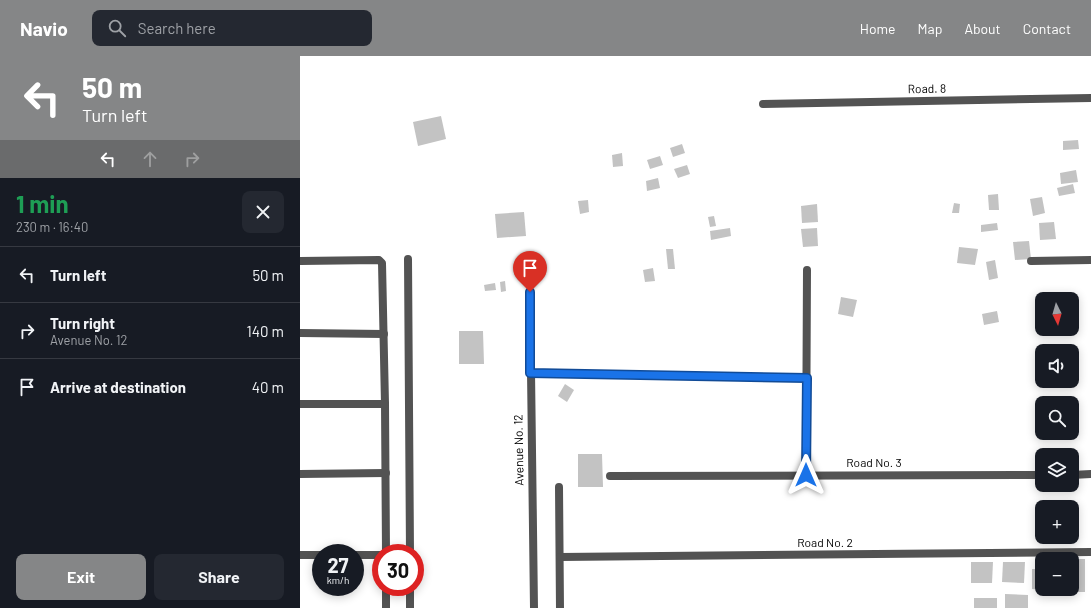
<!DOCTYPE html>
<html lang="en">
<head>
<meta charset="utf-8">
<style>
  :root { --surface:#171b24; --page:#242831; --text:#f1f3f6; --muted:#9ea1a6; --line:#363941; --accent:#858687 }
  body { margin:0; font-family:Barlow,sans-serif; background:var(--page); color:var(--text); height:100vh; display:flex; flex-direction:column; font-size:15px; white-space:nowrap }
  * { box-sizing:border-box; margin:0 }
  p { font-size:13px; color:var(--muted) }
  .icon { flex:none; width:22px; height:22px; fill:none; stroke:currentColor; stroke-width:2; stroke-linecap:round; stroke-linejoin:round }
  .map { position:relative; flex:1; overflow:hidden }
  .sheet { display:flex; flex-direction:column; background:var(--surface); width:300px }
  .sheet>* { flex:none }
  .banner { background:#858687; color:#fff; overflow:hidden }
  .needle { width:26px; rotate:175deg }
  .tools { position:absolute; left:735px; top:236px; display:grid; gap:8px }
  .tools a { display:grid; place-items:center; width:44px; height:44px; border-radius:8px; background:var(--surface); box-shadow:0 2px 10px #0003; font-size:20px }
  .speed { position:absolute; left:12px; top:488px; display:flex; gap:8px; font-size:20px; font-weight:700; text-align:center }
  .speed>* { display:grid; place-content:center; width:52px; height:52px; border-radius:50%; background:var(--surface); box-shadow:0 2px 10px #0003; line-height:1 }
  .speed small { font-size:10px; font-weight:400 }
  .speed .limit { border:6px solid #d22; background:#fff; color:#111 }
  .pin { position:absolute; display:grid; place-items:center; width:34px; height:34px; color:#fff; margin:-41px -17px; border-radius:50% 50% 50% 0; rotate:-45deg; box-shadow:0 0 4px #0007 }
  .pin .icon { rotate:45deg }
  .me { position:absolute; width:44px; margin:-22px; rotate:0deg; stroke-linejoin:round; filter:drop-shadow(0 0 3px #0008) }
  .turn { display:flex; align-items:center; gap:14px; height:84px; padding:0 16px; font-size:18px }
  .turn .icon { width:52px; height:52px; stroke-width:2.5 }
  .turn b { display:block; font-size:28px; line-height:34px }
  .lanes { display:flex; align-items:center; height:38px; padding:0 16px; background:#0003; justify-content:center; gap:20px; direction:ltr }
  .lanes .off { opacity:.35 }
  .round { display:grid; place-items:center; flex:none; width:42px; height:42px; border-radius:8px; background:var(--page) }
  .headline { display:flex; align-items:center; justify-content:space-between; height:68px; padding:0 16px }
  h1 { font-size:24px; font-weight:700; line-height:30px; color:#1e9e55 }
  .primary-button { display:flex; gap:8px; margin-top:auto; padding:8px 16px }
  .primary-button a { flex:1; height:46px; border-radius:8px; background:var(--accent); color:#fff; font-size:16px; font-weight:700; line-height:46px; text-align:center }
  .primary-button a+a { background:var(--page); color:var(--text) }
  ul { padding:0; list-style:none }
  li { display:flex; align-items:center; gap:12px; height:56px; padding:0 16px; border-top:1px solid var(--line) }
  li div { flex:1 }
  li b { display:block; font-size:15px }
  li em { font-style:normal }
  header { display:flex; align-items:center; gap:24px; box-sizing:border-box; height:56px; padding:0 20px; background:var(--accent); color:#fff }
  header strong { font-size:19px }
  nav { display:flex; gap:22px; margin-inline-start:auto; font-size:14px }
  .search { width:280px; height:36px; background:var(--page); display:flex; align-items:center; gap:10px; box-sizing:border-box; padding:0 14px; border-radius:8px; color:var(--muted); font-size:15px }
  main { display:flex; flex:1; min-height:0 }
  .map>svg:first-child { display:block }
</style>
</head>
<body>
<header>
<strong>Navio</strong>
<div class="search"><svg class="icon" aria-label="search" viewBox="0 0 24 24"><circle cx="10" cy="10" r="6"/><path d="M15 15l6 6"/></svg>Search here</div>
<nav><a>Home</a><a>Map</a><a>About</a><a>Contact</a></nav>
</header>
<main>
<section class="sheet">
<div class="banner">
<div class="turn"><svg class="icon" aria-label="left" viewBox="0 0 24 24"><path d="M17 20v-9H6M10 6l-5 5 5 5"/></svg><div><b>50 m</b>Turn left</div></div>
<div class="lanes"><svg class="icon" aria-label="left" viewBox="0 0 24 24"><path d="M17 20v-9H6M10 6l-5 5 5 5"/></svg><svg class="icon off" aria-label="ahead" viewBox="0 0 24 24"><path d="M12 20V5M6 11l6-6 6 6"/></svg><svg class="icon off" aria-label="right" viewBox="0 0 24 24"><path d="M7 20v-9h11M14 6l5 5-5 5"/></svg></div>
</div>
<div class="headline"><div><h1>1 min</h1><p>230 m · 16:40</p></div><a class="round"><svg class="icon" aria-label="close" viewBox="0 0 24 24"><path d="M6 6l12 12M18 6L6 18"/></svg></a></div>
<ul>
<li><svg class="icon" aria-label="left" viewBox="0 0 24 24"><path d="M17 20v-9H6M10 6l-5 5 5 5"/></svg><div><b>Turn left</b></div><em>50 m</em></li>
<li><svg class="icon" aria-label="right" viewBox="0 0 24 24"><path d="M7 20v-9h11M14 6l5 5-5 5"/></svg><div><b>Turn right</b><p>Avenue No. 12</p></div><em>140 m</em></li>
<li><svg class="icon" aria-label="arrive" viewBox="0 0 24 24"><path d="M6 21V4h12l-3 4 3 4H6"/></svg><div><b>Arrive at destination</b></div><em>40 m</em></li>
</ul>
<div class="primary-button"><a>Exit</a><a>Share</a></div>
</section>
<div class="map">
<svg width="791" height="552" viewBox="0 0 791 552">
  <rect width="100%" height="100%" fill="#fff"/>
  <g fill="#c3c3c3">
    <polygon points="141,60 146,83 118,90 113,66"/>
    <polygon points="778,84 779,93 763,94 763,85"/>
    <polygon points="382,88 385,97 373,101 370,92"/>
    <polygon points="322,97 323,110 313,111 312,99"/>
    <polygon points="360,100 363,109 350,113 347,104"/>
    <polygon points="387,109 390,118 378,122 374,113"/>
    <polygon points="776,114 778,126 761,128 760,117"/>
    <polygon points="358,122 360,132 347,135 346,125"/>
    <polygon points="773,128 775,137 759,140 757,132"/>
    <polygon points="698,138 699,154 689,154 688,139"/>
    <polygon points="742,141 745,157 733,160 730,143"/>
    <polygon points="288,144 289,156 280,158 278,145"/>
    <polygon points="654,147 660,148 659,157 652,157"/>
    <polygon points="517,148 518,166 502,167 501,150"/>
    <polygon points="224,156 226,180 197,182 195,158"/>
    <polygon points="414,160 416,170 410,171 408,161"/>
    <polygon points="754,166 756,183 740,184 739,167"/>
    <polygon points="697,167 698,174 681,176 681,169"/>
    <polygon points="430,172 431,180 411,184 410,175"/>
    <polygon points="517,172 518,190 503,191 501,173"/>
    <polygon points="729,185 731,203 715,204 713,186"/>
    <polygon points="659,191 678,193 675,209 657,207"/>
    <polygon points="366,193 373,193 375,213 368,213"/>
    <polygon points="695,204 698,222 689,224 686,206"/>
    <polygon points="353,212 355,225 345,226 343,214"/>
    <polygon points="205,225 206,235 201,236 200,226"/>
    <polygon points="195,227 196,234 185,235 184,229"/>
    <polygon points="764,236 764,243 745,243 745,237"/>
    <polygon points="541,241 557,244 553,261 538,258"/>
    <polygon points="697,255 699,266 684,269 682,258"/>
    <polygon points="159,275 183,275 184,308 159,308"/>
    <polygon points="265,328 274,334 267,346 258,340"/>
    <polygon points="278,398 302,398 303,431 278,431"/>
    <polygon points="772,503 785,503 785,536 761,536 761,533 772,533"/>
    <polygon points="671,506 693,506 692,527 671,527"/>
    <polygon points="703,506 725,506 724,527 702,526"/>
    <polygon points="732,513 742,513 742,534 732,533"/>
    <polygon points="705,538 728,539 728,552 705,552"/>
    <rect x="674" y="542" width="23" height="10"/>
  </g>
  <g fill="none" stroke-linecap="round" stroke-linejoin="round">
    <g stroke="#535353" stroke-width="8">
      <polyline points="463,48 791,42"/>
      <polyline points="108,203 110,497"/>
      <polyline points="0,205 79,204 82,207 85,348 86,497"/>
      <polyline points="731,205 791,204"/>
      <polyline points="230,236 234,552"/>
      <polyline points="0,277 84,278"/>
      <polyline points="230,317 507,322"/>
      <polyline points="0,348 85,348"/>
      <polyline points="0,418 86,417"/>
      <polyline points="506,419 507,214"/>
      <polyline points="772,419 791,418"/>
      <polyline points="310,420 742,419"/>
      <polyline points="259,431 260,552"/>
      <polyline points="0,499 21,499"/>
      <polyline points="55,499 81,499"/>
      <polyline points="260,501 791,496"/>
      <polyline points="86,531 86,552"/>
      <polyline points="110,531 110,552"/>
    </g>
  </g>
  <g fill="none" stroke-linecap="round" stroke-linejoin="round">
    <defs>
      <polyline id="route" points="230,236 230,317 507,322 506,419"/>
    </defs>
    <use href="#route" stroke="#114b97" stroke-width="10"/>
    <use href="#route" stroke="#1a73e8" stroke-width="7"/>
  </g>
  <g text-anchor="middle" stroke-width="3" stroke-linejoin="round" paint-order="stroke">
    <g font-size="12" fill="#000" stroke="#fff">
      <text transform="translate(627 33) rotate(-1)" y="4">Road. 8</text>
      <text transform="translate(219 394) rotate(-91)" y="4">Avenue No. 12</text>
      <text x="574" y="411">Road No. 3</text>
      <text x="525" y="491">Road No. 2</text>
    </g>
  </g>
</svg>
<div class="tools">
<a><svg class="needle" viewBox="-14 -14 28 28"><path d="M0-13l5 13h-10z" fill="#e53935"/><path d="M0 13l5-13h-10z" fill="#9ea1a6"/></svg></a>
<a><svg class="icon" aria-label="sound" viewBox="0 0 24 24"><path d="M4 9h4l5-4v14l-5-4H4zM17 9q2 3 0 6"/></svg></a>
<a><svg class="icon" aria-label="search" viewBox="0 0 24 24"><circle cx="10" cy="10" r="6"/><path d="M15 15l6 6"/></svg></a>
<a><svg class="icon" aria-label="layers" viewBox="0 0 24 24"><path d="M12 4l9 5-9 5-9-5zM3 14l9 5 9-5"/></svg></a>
<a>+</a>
<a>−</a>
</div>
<div class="speed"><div>27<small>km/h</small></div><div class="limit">30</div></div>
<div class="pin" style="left:230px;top:236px;background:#d93025"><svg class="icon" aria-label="arrive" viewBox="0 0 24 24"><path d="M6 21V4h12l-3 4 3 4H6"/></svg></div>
<svg class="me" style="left:506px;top:419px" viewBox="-20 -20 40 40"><path d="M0-17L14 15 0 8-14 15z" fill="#1a73e8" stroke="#fff" stroke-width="4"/></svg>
</div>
</main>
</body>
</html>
